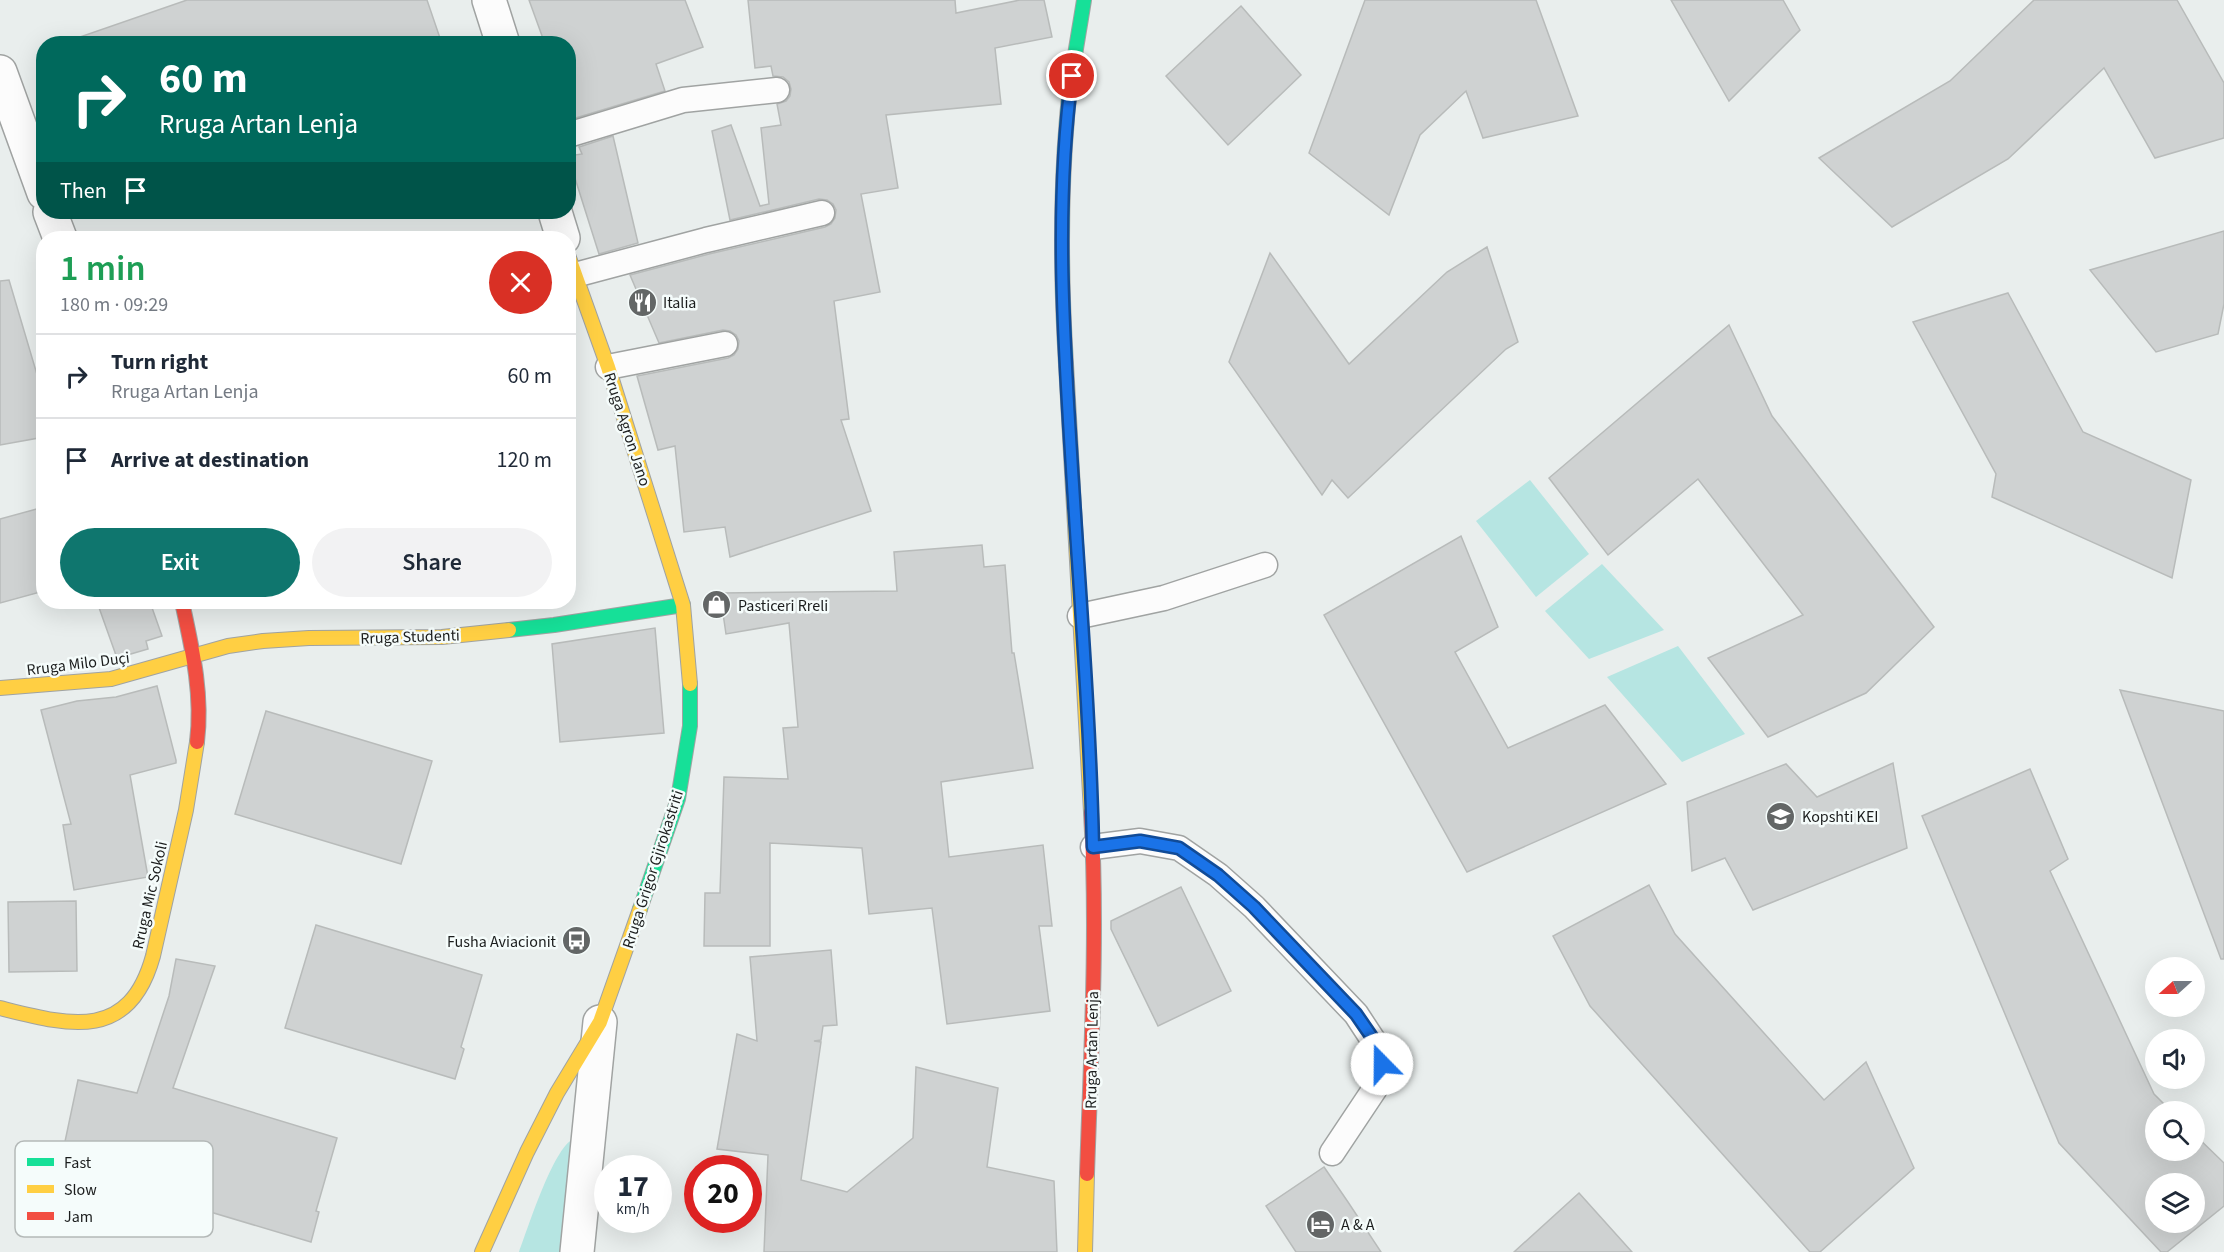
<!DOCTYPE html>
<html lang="en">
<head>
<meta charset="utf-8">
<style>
  :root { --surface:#fff; --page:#f2f2f3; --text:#1f2937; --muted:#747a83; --line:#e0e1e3; --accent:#0f766e }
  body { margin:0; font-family:"Source Sans 3",sans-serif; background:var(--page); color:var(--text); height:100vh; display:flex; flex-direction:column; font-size:22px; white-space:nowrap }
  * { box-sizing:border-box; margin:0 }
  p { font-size:20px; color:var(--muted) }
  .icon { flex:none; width:33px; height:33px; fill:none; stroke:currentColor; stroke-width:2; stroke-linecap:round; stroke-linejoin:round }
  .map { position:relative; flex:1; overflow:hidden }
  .side { position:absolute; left:36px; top:231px; width:540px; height:378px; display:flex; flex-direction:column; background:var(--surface); border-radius:24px; box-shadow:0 6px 24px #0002 }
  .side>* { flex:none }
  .hud { position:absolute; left:36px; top:36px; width:540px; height:183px; border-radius:24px; box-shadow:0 6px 24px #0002; background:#00695c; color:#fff; overflow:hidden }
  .needle { width:39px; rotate:249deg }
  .tools { position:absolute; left:2145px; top:957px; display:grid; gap:12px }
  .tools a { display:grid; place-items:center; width:60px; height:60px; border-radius:50%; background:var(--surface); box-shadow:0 6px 24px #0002; font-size:30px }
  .speed { position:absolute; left:594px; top:1155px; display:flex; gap:12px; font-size:30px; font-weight:700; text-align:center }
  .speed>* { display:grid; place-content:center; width:78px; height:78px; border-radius:50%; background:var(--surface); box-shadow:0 6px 24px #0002; line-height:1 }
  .speed small { font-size:15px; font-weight:400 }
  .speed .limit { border:9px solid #d22; background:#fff; color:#111 }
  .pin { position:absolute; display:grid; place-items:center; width:51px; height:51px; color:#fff; margin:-26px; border:3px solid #fff; border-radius:50%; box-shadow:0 2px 6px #0007 }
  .me { position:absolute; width:66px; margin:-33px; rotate:338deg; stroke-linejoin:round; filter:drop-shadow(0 0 4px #0008) }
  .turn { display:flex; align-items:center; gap:21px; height:126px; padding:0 24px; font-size:27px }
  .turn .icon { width:78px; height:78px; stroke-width:2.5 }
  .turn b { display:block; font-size:42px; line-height:51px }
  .then { display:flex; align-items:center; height:57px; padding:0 24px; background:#0003; gap:12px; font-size:22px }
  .round { display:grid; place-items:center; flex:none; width:63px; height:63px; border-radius:32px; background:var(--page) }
  .summary { display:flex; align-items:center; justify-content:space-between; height:102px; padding:0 24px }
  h1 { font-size:36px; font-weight:600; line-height:45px; color:#1e9e55 }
  .cta { display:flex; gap:12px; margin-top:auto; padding:12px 24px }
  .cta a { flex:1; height:69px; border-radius:36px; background:var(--accent); color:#fff; font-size:24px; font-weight:600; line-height:69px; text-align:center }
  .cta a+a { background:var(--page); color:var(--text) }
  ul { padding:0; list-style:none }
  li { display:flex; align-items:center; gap:18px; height:84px; padding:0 24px; border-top:2px solid var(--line) }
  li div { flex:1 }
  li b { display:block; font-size:22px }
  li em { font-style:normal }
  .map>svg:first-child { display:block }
</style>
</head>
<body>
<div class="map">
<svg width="2224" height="1252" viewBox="0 0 2224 1252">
  <rect width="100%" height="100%" fill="#e9eeed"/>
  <g fill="#b6e5e2">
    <polygon points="1530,480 1589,554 1536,597 1476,521"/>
    <polygon points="1602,564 1664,630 1589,659 1545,611"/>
    <polygon points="1678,646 1745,734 1682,762 1607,677"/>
    <path d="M573,1139L562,1252H519C528,1228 553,1149 573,1139Z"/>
  </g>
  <g fill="#cfd2d2" stroke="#b8bbba" stroke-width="1.5" fill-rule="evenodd">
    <polygon points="187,0 427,0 442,44 77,44 77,38"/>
    <polygon points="529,0 685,0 703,47 656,64 665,91 569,120 568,44 545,44"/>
    <polygon points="748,0 955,0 956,13 1020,0 1044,0 1052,37 995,48 1001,104 886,115 898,188 861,194 880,292 834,301 849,419 841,420 871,511 730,557 725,527 684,532 675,446 658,450 637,376 728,358 734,355 738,349 739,341 736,335 730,331 723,330 659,343 630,275 709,254 825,227 831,224 835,218 836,210 833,204 827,200 819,199 730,220 712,131 731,125 760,206 769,204 761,128 781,125 777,104 786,101 790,96 791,89 789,82 783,77 773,76 771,66 755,68"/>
    <polygon points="1365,0 1536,0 1578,116 1483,138 1466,91 1420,135 1389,215 1309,153"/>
    <polygon points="1671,0 1783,0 1800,30 1729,101"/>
    <polygon points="2034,0 2177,0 2224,83 2224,138 2155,158 2104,68 2008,159 1892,227 1819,158 1950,81"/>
    <polygon points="1241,6 1301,75 1228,145 1166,76"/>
    <polygon points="613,136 638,243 599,254 568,156 582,154 579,147"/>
    <polygon points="2224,231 2224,304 2218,334 2156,352 2090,270"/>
    <polygon points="1487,247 1518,342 1506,349 1348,498 1332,480 1322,495 1229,362 1270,253 1349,364 1447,272"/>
    <polygon points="9,280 44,398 44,437 0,445 0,281"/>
    <polygon points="2008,293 2083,432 2191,480 2172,578 1992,497 1996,474 1913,322"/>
    <polygon points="1729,325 1772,416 1934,627 1866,693 1768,737 1708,658 1803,615 1698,479 1608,555 1549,478"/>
    <polygon points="44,507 44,591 0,603 0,519"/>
    <polygon points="1461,536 1498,627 1455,652 1508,748 1605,705 1666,784 1467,872 1324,615"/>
    <polygon points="982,545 984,567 1005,565 1012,653 1014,653 1033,768 941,782 949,857 1043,845 1052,926 1039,926 1050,1011 947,1024 932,908 869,914 862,848 770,843 770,946 704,946 705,893 720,893 724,777 788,779 783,728 798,727 789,623 726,634 720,593 897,591 894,552"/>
    <polygon points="97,602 150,602 162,636 146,641 148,649 117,658"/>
    <polygon points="655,628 664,733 560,742 552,644"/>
    <polygon points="157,686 176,760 176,763 130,775 148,877 74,890 63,825 71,824 41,710 77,701 116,697"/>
    <polygon points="2120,690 2224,711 2224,959 2221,959"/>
    <polygon points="266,711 432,761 401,864 235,814"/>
    <polygon points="1893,763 1907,848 1753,910 1725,858 1692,871 1687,802 1786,764 1817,797"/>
    <path d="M2030,769L2068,859L2050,871L2154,1094L2172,1112H2156V1150H2194V1134L2224,1163V1206L2167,1252H2161L2059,1143L1922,816ZM2156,1184H2194V1222H2156Z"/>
    <polygon points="1649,885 1675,934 1824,1100 1866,1062 1914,1168 1820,1252 1810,1252 1590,1006 1553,936"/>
    <polygon points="1181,887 1231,991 1158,1026 1111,929 1111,921"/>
    <polygon points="76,901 77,971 9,972 8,902"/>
    <polygon points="316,925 482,975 461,1047 464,1049 455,1079 285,1028"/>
    <polygon points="831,950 837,1025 823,1026 821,1040 814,1041 821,1042 801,1180 847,1192 913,1138 916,1067 998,1088 987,1167 1054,1181 1057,1252 764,1252 768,1155 717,1149 737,1034 757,1041 750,957"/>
    <polygon points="176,959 215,966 173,1088 337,1138 316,1211 319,1212 311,1242 140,1191 147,1169 63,1151 78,1080 137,1093 169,996"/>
    <polygon points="1324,1167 1348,1202 1381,1252 1296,1252 1266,1206"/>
    <polygon points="1579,1193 1632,1252 1514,1252"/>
  </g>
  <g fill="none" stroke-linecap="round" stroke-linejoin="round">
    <defs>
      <g id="lane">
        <polyline points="568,135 683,100 777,90"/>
        <polyline points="575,275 706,240 822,213"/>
        <polyline points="608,367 725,344"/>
        <polyline points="1080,616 1164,598 1265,565"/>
        <polyline points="1093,847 1140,841 1179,848 1218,875 1254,907 1356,1014 1375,1043 1382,1064 1378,1084 1332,1153"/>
      </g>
      <g id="street">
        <polyline points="489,0 503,44"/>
        <polyline points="0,72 44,193"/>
        <polyline points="50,212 60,238"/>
        <polyline points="555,212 563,238"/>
        <polyline points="577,1252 600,1022"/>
      </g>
      <g id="fast">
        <path d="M1066,364C1061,283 1060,199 1067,118C1070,78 1078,39 1084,0"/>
        <polyline points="509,630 554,625 683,605"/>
        <polyline points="640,909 678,799 690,726 690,684"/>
      </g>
      <g id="slow">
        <polyline points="568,255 608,367 683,605 690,684"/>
        <polyline points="1066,364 1091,812"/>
        <polyline points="0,688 111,679 228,646 263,641 309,638 442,637 509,630"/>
        <path d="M0,1008C68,1025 129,1043 153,956L186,810L197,742"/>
        <polyline points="482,1252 527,1152 557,1093 600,1022 640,909"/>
        <polyline points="1085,1252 1087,1174"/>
      </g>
      <g id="jam">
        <path d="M182,602C192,648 203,694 197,742"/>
        <path d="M1087,1174C1091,1054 1098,932 1091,812"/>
      </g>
    </defs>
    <use href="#lane" stroke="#a0a3a2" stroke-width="27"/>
    <use href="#street" stroke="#a0a3a2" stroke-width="36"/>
    <use href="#fast" stroke="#a0a3a2" stroke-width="16"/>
    <use href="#slow" stroke="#a0a3a2" stroke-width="16"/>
    <use href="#jam" stroke="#a0a3a2" stroke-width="16"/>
    <use href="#lane" stroke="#fcfcfc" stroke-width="24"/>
    <use href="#street" stroke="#fcfcfc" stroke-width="33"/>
    <use href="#fast" stroke="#16e098" stroke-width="14"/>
    <use href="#slow" stroke="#ffcf43" stroke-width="14"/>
    <use href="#jam" stroke="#f24e42" stroke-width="14"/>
  </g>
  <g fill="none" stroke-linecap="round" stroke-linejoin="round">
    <defs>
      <path id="route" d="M1072,76C1055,201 1063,327 1071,453C1079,584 1090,716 1093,847L1140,841L1179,848L1218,875L1254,907L1356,1014L1376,1043L1382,1064"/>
    </defs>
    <use href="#route" stroke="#114b97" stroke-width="15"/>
    <use href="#route" stroke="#1a73e8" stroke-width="10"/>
  </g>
  <defs>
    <symbol id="restaurant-disc" viewBox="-11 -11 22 22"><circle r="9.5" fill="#636666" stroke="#f5fcfb"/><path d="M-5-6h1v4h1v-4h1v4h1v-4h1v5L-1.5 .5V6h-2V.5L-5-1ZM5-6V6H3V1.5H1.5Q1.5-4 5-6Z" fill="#fff"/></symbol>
    <symbol id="shop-disc" viewBox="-11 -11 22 22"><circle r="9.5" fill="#636666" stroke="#f5fcfb"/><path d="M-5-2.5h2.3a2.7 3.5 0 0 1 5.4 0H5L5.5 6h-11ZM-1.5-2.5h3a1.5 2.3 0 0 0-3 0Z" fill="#fff"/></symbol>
    <symbol id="school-disc" viewBox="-11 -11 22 22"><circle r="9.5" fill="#636666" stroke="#f5fcfb"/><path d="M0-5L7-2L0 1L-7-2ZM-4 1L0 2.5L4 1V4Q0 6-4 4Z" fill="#fff"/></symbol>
    <symbol id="bus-disc" viewBox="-11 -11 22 22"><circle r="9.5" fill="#636666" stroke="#f5fcfb"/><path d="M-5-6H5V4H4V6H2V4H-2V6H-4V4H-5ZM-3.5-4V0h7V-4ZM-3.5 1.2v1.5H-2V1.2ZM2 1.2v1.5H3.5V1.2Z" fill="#fff"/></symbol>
    <symbol id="hotel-disc" viewBox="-11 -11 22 22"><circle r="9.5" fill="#636666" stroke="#f5fcfb"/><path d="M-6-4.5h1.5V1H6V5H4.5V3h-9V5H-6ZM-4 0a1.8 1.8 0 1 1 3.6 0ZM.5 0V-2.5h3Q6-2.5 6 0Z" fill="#fff"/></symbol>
  </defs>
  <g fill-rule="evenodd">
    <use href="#restaurant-disc" x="626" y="286" width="33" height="33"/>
    <use href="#shop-disc" x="700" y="588" width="33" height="33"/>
    <use href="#school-disc" x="1764" y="800" width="33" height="33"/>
    <use href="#bus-disc" x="560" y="924" width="33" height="33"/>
    <use href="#hotel-disc" x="1304" y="1208" width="33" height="33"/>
  </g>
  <g text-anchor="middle" stroke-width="5" stroke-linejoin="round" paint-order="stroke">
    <g font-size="16" fill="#1b1d1d" stroke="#f5fcfb" text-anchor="start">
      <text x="663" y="308">Italia</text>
      <text x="738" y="611">Pasticeri Rreli</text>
      <text x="1802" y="822">Kopshti KEI</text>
      <text x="556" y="947" text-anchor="end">Fusha Aviacionit</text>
      <text x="1341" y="1230">A &amp; A</text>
    </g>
    <g font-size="16" fill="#1b1d1d" stroke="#f5fcfb">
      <text transform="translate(628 429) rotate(72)" y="6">Rruga Agron Jano</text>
      <text transform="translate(410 636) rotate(-2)" y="6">Rruga Studenti</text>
      <text transform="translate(78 663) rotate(-7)" y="6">Rruga Milo Duçi</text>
      <text transform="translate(652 869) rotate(-72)" y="6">Rruga Grigor Gjirokastriti</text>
      <text transform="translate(149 895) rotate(-77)" y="6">Rruga Mic Sokoli</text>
      <text transform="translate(1091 1050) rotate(-89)" y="6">Rruga Artan Lenja</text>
    </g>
  </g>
  <rect x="15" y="1141" width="198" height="96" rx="9" fill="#f5fcfb" stroke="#b4b9b8" stroke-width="1.5"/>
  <rect x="27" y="1158" width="27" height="8" fill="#16e098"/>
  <rect x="27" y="1185" width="27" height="8" fill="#ffcf43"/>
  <rect x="27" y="1212" width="27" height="8" fill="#f24e42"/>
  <g font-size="16" fill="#1b1d1d">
    <text x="64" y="1168">Fast</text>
    <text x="64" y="1195">Slow</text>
    <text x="64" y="1222">Jam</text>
  </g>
</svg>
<div class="tools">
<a><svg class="needle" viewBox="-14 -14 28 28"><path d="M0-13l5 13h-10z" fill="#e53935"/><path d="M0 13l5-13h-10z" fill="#747a83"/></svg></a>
<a><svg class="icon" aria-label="sound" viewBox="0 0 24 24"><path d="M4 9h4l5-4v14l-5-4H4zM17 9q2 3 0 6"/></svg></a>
<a><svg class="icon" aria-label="search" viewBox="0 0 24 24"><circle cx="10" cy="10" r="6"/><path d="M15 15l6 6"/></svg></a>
<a><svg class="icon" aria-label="layers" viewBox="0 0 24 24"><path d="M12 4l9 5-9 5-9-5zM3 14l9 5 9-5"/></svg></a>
</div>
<div class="speed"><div>17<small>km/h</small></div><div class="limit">20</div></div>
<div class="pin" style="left:1072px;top:76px;background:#d93025"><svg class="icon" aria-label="arrive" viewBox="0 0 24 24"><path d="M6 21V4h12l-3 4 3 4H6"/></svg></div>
<svg class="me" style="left:1382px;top:1064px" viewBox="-20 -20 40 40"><circle r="19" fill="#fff"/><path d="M0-13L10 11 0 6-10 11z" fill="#1a73e8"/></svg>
<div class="hud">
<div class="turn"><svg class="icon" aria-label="right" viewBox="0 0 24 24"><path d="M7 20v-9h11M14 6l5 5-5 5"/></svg><div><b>60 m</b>Rruga Artan Lenja</div></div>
<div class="then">Then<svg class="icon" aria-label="arrive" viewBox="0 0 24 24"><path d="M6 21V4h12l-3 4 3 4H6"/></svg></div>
</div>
<section class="side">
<div class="summary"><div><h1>1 min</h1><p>180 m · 09:29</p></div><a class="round" style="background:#d93025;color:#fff"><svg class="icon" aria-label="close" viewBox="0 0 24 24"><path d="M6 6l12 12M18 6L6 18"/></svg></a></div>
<ul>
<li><svg class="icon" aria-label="right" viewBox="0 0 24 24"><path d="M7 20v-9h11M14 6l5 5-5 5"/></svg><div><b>Turn right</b><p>Rruga Artan Lenja</p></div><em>60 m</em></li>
<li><svg class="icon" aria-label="arrive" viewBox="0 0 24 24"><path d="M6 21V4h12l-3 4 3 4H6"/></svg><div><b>Arrive at destination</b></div><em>120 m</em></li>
</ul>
<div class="cta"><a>Exit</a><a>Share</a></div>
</section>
</div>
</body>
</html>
